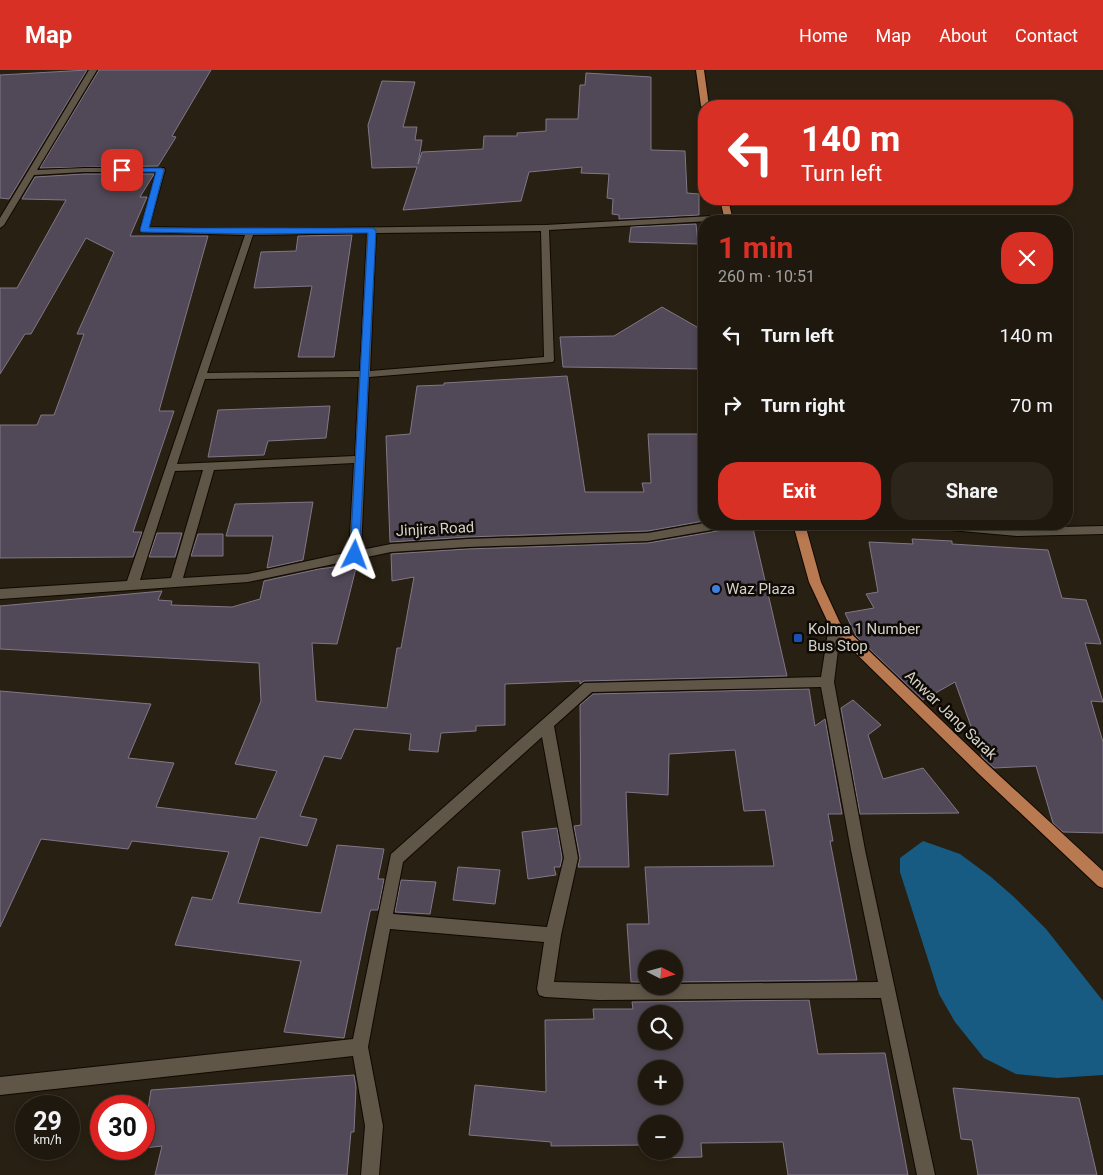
<!DOCTYPE html>
<html lang="en">
<head>
<meta charset="utf-8">
<style>
  :root { --surface:#1e180e; --page:#2b251c; --text:#f1f3f6; --muted:#a1a09e; --line:#3c372e; --accent:#d93025 }
  body { margin:0; font-family:Roboto,sans-serif; background:var(--page); color:var(--text); height:100vh; display:flex; flex-direction:column; font-size:19px; white-space:nowrap }
  * { box-sizing:border-box; margin:0 }
  p { font-size:16px; color:var(--muted) }
  .icon { flex:none; width:28px; height:28px; fill:none; stroke:currentColor; stroke-width:2; stroke-linecap:round; stroke-linejoin:round }
  .map { position:relative; flex:1; overflow:hidden }
  .sheet { position:absolute; left:698px; top:145px; width:375px; height:315px; display:flex; flex-direction:column; background:var(--surface); border-radius:20px; box-shadow:0 2px 8px #0003,0 0 0 1px var(--line) }
  .sheet>* { flex:none }
  .hud { position:absolute; left:698px; top:30px; width:375px; height:105px; border-radius:20px; box-shadow:0 2px 8px #0003,0 0 0 1px var(--line); background:#d93025; color:#fff; overflow:hidden }
  .needle { width:32px; rotate:96deg }
  .controls { position:absolute; left:638px; top:880px; display:grid; gap:10px }
  .controls a { display:grid; place-items:center; width:45px; height:45px; border-radius:50%; background:var(--surface); box-shadow:0 2px 8px #0003,0 0 0 1px var(--line); font-size:25px }
  .speed { position:absolute; left:15px; top:1025px; display:flex; gap:10px; font-size:25px; font-weight:700; text-align:center }
  .speed>* { display:grid; place-content:center; width:65px; height:65px; border-radius:50%; background:var(--surface); box-shadow:0 2px 8px #0003,0 0 0 1px var(--line); line-height:1 }
  .speed small { font-size:12px; font-weight:400 }
  .speed .limit { border:8px solid #d22; background:#fff; color:#111 }
  .pin { position:absolute; display:grid; place-items:center; width:42px; height:42px; color:#fff; margin:-21px; border-radius:10px; box-shadow:0 2px 8px #0006 }
  .me { position:absolute; width:55px; margin:-28px; rotate:3deg; stroke-linejoin:round; filter:drop-shadow(0 0 4px #0008) }
  .turn { display:flex; align-items:center; gap:18px; height:105px; padding:0 20px; font-size:22px }
  .turn .icon { width:65px; height:65px; stroke-width:2.5 }
  .turn b { display:block; font-size:35px; line-height:42px }
  .round { display:grid; place-items:center; flex:none; width:52px; height:52px; border-radius:20px; background:var(--page) }
  .head { display:flex; align-items:center; justify-content:space-between; height:85px; padding:0 20px }
  h1 { font-size:30px; font-weight:700; line-height:38px; color:var(--accent) }
  .cta { display:flex; gap:10px; margin-top:auto; padding:10px 20px }
  .cta a { flex:1; height:58px; border-radius:20px; background:var(--accent); color:#fff; font-size:20px; font-weight:700; line-height:58px; text-align:center }
  .cta a+a { background:var(--page); color:var(--text) }
  ul { padding:0; list-style:none }
  li { display:flex; align-items:center; gap:15px; height:70px; padding:0 20px }
  li div { flex:1 }
  li b { display:block; font-size:19px }
  li em { font-style:normal }
  header { display:flex; align-items:center; gap:30px; box-sizing:border-box; height:70px; padding:0 25px; background:var(--accent); color:#fff }
  header strong { font-size:24px }
  nav { display:flex; gap:28px; margin-inline-start:auto; font-size:18px }
  .map>svg:first-child { display:block }
</style>
</head>
<body>
<header>
<strong>Map</strong>
<nav><a>Home</a><a>Map</a><a>About</a><a>Contact</a></nav>
</header>
<div class="map">
<svg width="1103" height="1105" viewBox="0 0 1103 1105">
  <rect width="100%" height="100%" fill="#282012"/>
  <polygon fill="#185b82" points="923,771 960,784 991,807 1014,827 1046,859 1103,931 1103,1005 1057,1008 1016,1004 984,988 955,952 939,924 900,802 900,788"/>
  <g fill="#514957" stroke="#807787" fill-rule="evenodd">
    <polygon points="87,0 9,129 0,128 0,5"/>
    <polygon points="99,0 211,0 172,66 176,67 158,96 40,98"/>
    <polygon points="586,3 651,7 651,80 685,81 687,123 699,124 699,145 619,149 619,145 612,144 613,129 607,128 609,104 581,103 582,97 529,102 521,131 403,140 417,97 372,98 368,55 382,11 415,12 403,57 417,57 415,70 422,70 418,94 422,82 483,79 484,66 517,66 517,63 546,61 546,49 578,49 580,15 585,15"/>
    <polygon points="84,104 154,104 140,127 147,127 130,166 208,166 159,341 174,341 133,462 142,462 133,487 0,488 0,355 37,355 41,345 54,345 84,264 77,264 114,182 86,168 31,264 25,264 0,304 0,218 17,218 66,130 22,129 35,107"/>
    <polygon points="696,154 698,174 629,172 631,157"/>
    <polygon points="352,165 334,287 298,287 312,216 254,218 261,182 296,181 298,166"/>
    <polygon points="662,237 704,261 704,299 563,297 560,267 614,266"/>
    <polygon points="567,306 585,422 644,422 642,413 651,413 648,364 704,364 704,451 648,461 467,467 390,472 386,366 410,364 417,316 444,315 444,313"/>
    <polygon points="330,336 326,368 268,371 264,385 208,387 218,340"/>
    <polygon points="313,432 303,490 267,498 273,466 226,466 235,434"/>
    <polygon points="733,454 752,454 787,606 584,611 580,614 580,611 505,614 505,655 476,656 476,661 441,663 438,682 409,680 411,664 354,659 341,689 324,686 300,746 317,749 307,776 260,767 238,833 321,843 337,775 384,779 378,809 384,809 378,840 371,840 370,842 344,968 284,962 301,891 175,875 192,827 212,830 229,782 132,771 128,779 41,769 0,857 0,621 151,634 128,688 174,693 156,737 256,749 277,701 235,694 261,631 259,593 0,579 0,536 162,521 158,530 172,531 171,535 232,537 260,529 264,511 319,499 357,494 337,574 312,573 316,631 387,638 397,578 401,578 414,507 392,511 391,484 467,479 648,473 729,459"/>
    <polygon points="157,463 182,463 175,487 149,487"/>
    <polygon points="198,464 223,464 223,486 191,486"/>
    <polygon points="912,469 952,471 952,474 1048,480 1062,528 1086,530 1101,574 1085,573 1103,632 1091,631 1103,672 1103,763 1063,762 1053,753 1036,696 994,698 982,687 955,612 923,630 856,566 845,543 874,538 866,524 878,522 869,472 913,474"/>
    <polygon points="809,619 815,656 825,649 842,744 828,744 833,771 830,771 857,910 674,912 674,889 646,889 646,912 631,912 627,854 649,854 645,797 774,796 765,740 744,741 735,680 669,684 668,725 626,722 629,797 578,797 580,788 574,756 581,755 580,635 593,624"/>
    <polygon points="853,630 881,655 868,665 883,709 923,698 959,743 860,744 841,638"/>
    <polygon points="557,758 562,788 560,797 554,797 556,805 528,809 522,762"/>
    <polygon points="458,797 500,800 495,834 453,830"/>
    <polygon points="401,810 436,812 430,844 395,842"/>
    <path d="M809,930L818,984L885,983L908,1105H788L783,1072L701,1073L702,1087L654,1088L653,1081H674V1054H646V1075L551,1076V1072L469,1065L475,1015L546,1022L545,950L594,949L593,939H633L632,932ZM646,944H674V971H646ZM646,999H674V1026H646Z"/>
    <polygon points="354,1005 356,1017 354,1062 351,1062 347,1105 155,1105 162,1076 144,1078 144,1065 151,1020"/>
    <polygon points="953,1018 1079,1028 1097,1105 978,1105 972,1070 961,1069"/>
  </g>
  <g fill="none" stroke-linecap="round" stroke-linejoin="round">
    <defs>
      <g id="minor">
        <path d="M89,0H97L37,100L84,98H164L165,100L149,157L250,159L545,155L731,145V149L728,150L549,160L554,290L553,292L369,307L361,480L391,474L467,469L648,463L704,453L731,454L729,457L648,471L467,477L391,482L248,512L0,529V519L127,511L245,165L141,162L140,160L156,102H84L34,105L4,155L0,158V148ZM541,161L544,287L370,301L376,163ZM367,163L360,301L207,303L253,165ZM359,307L355,386L177,394L205,309ZM354,393L349,482L248,504L183,508L214,400ZM203,400L171,508L140,510L175,401Z"/>
        <polygon points="922,454 971,454 1017,458 1103,456 1103,464 1017,466 928,458"/>
        <path d="M835,551L839,553L841,556L834,612L865,780L935,1105H917L881,928L599,930L545,927L539,925L537,919L544,872L390,859L368,977L383,1056L379,1105H361L365,1056L353,986L0,1025V1007L353,969L391,784L584,613L821,607L829,556L831,553ZM821,617L851,780L878,912L674,914V916H646V914L554,912L561,865L578,788L554,656L592,622ZM542,667L564,788L547,857L393,844L403,792Z"/>
      </g>
      <g id="major">
        <polygon points="696,0 704,0 709,36 704,36 704,38 701,36"/>
        <polygon points="720,129 728,129 733,151 725,151"/>
        <polygon points="793,454 805,454 821,512 840,553 989,696 1103,801 1103,818 1098,816 979,704 831,559 809,512"/>
      </g>
    </defs>
    <use href="#minor" stroke="#110901" stroke-width="2"/>
    <use href="#major" stroke="#110901" stroke-width="2"/>
    <use href="#minor" fill="#5f5647" fill-rule="evenodd"/>
    <use href="#major" fill="#b97951" fill-rule="evenodd"/>
  </g>
  <polygon fill="#1a73e8" stroke="#114b97" points="120,98 161,98 164,100 149,158 372,158 376,160 359,488 355,489 350,485 368,163 250,164 141,162 140,160 156,102 122,102 119,100"/>
  <circle fill="#3f7fe0" stroke="#0e0a05" stroke-width="2" cx="716" cy="519" r="5"/>
  <rect fill="#1a4fb4" stroke="#0e0a05" stroke-width="2" x="793" y="563" width="10" height="10" rx="2.5"/>
  <g text-anchor="middle" stroke-width="5" stroke-linejoin="round" paint-order="stroke">
    <g font-size="15" fill="#d6d1c8" stroke="#0e0a05">
      <text transform="translate(435 459) rotate(-3)" y="5">Jinjira Road</text>
      <text transform="translate(951 645) rotate(44)" y="5">Anwar Jang Sarak</text>
    </g>
    <g font-size="15" fill="#d6d1c8" stroke="#0e0a05" text-anchor="start">
      <text x="726" y="524">Waz Plaza</text>
      <text x="808" y="564">Kolma 1 Number<tspan x="808" dy="17">Bus Stop</tspan></text>
    </g>
  </g>
</svg>
<div class="controls">
<a><svg class="needle" viewBox="-14 -14 28 28"><path d="M0-13l5 13h-10z" fill="#e53935"/><path d="M0 13l5-13h-10z" fill="#a1a09e"/></svg></a>
<a><svg class="icon" aria-label="search" viewBox="0 0 24 24"><circle cx="10" cy="10" r="6"/><path d="M15 15l6 6"/></svg></a>
<a>+</a>
<a>−</a>
</div>
<div class="speed"><div>29<small>km/h</small></div><div class="limit">30</div></div>
<div class="pin" style="left:122px;top:100px;background:#d93025"><svg class="icon" aria-label="arrive" viewBox="0 0 24 24"><path d="M6 21V4h12l-3 4 3 4H6"/></svg></div>
<svg class="me" style="left:355px;top:485px" viewBox="-20 -20 40 40"><path d="M0-17L14 15 0 8-14 15z" fill="#1a73e8" stroke="#fff" stroke-width="4"/></svg>
<div class="hud">
<div class="turn"><svg class="icon" aria-label="left" viewBox="0 0 24 24"><path d="M17 20v-9H6M10 6l-5 5 5 5"/></svg><div><b>140 m</b>Turn left</div></div>
</div>
<section class="sheet">
<div class="head"><div><h1>1 min</h1><p>260 m · 10:51</p></div><a class="round" style="background:#d93025;color:#fff"><svg class="icon" aria-label="close" viewBox="0 0 24 24"><path d="M6 6l12 12M18 6L6 18"/></svg></a></div>
<ul>
<li><svg class="icon" aria-label="left" viewBox="0 0 24 24"><path d="M17 20v-9H6M10 6l-5 5 5 5"/></svg><div><b>Turn left</b></div><em>140 m</em></li>
<li><svg class="icon" aria-label="right" viewBox="0 0 24 24"><path d="M7 20v-9h11M14 6l5 5-5 5"/></svg><div><b>Turn right</b></div><em>70 m</em></li>
</ul>
<div class="cta"><a>Exit</a><a>Share</a></div>
</section>
</div>
</body>
</html>
